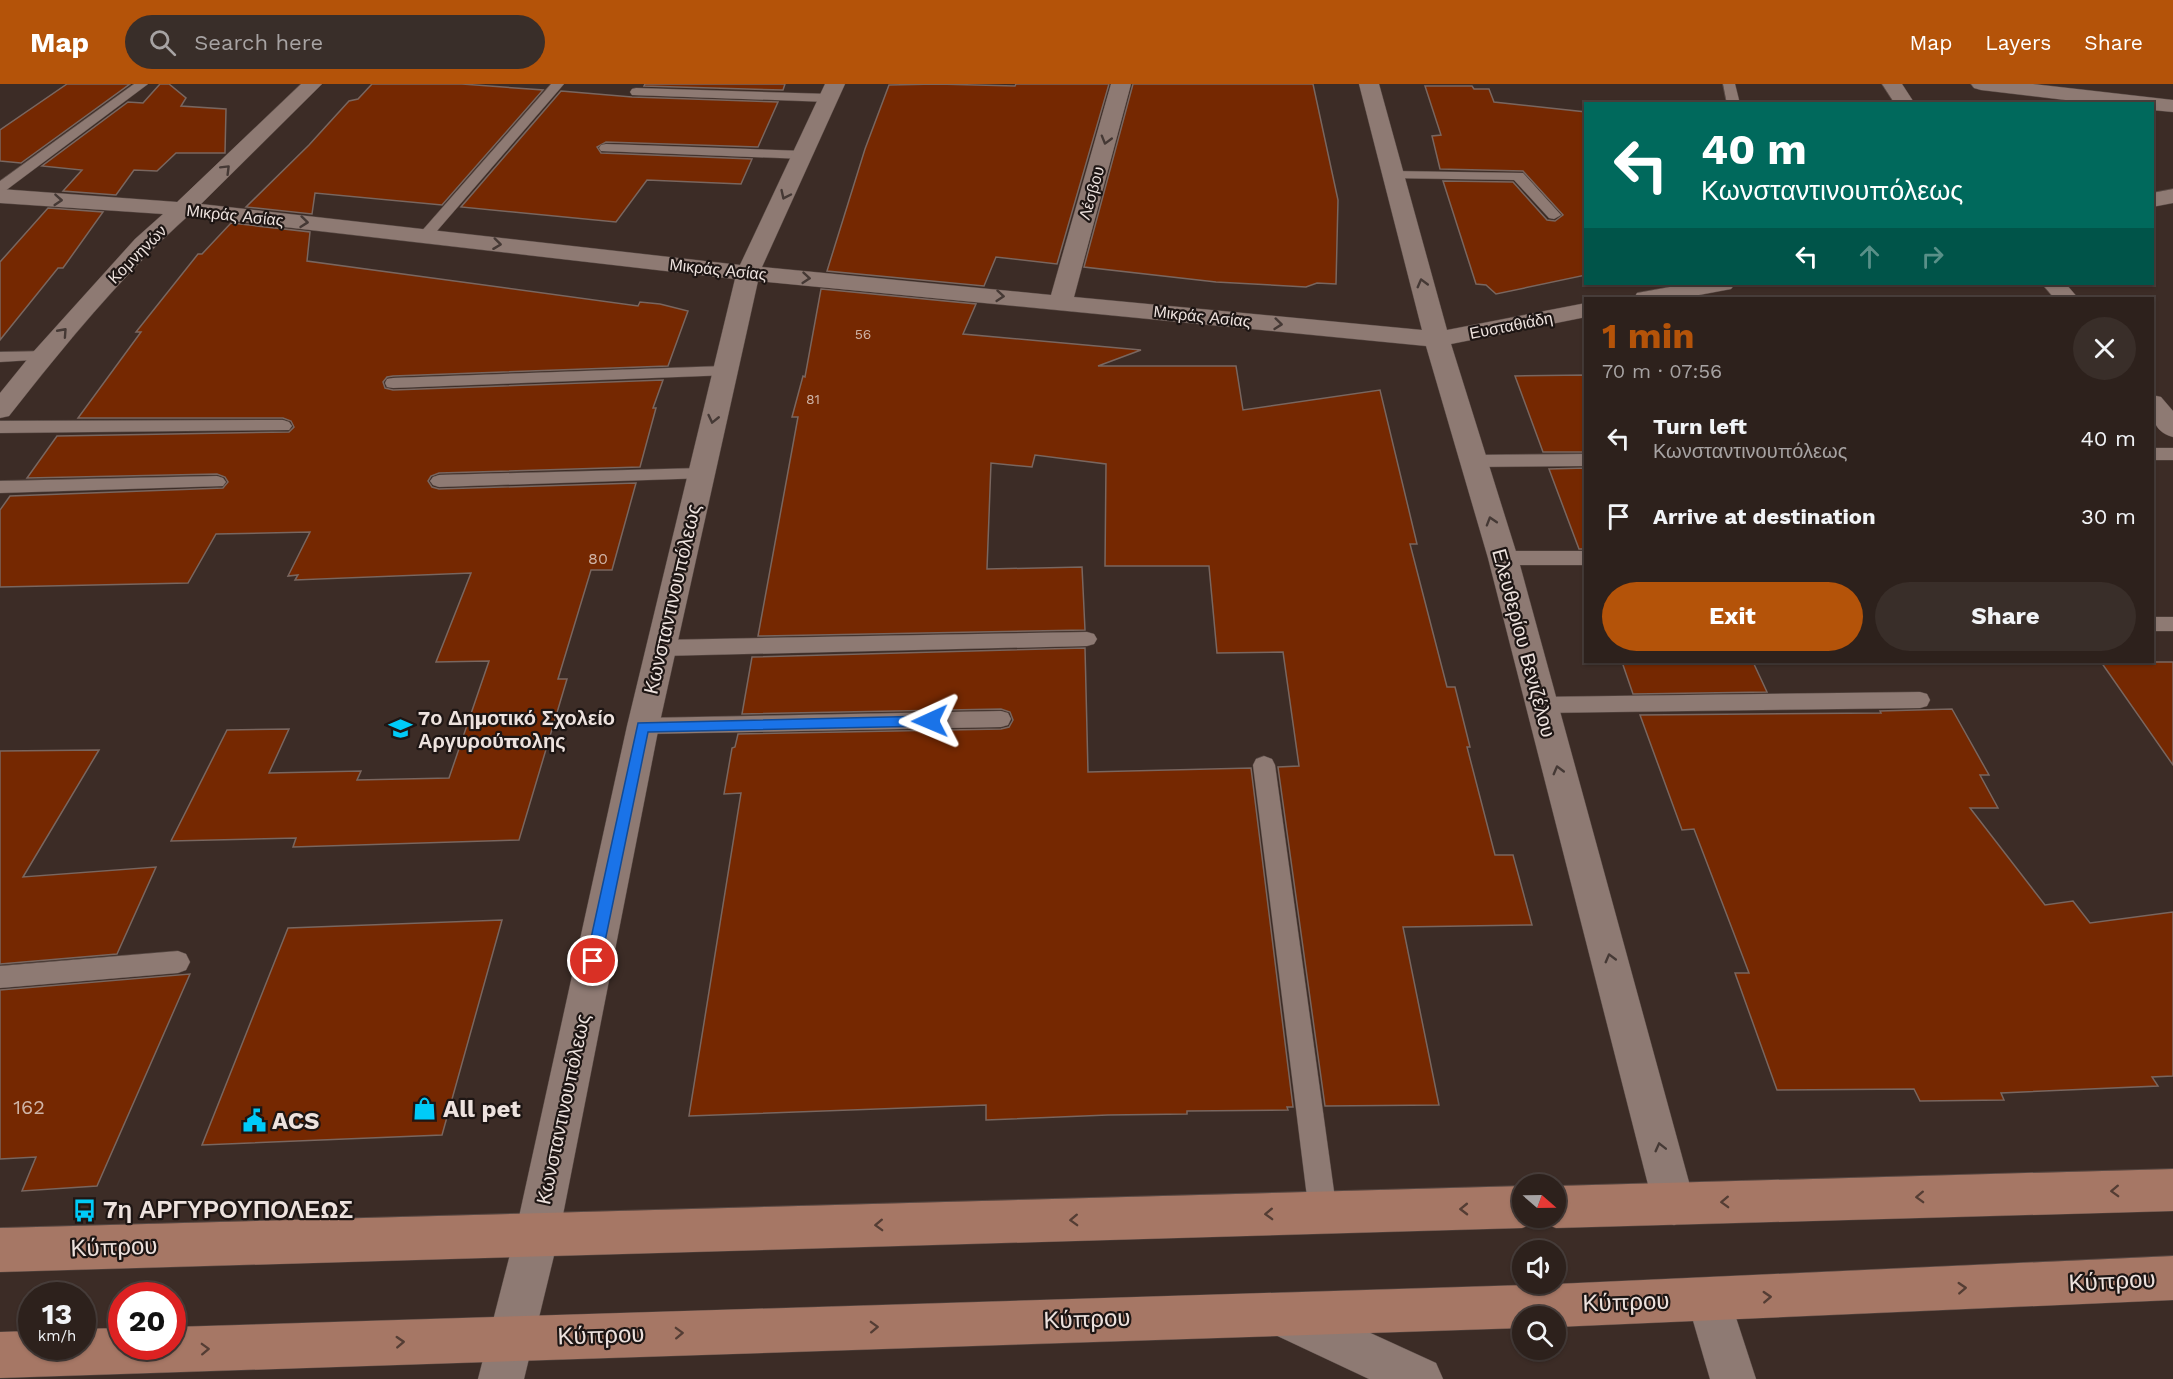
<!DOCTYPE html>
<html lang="en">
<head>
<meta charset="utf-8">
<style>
  :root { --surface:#2d211c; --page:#392e29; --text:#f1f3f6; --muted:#a7a3a3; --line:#483e3b; --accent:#b45309 }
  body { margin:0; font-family:"Work Sans",sans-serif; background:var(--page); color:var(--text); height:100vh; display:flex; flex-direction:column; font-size:22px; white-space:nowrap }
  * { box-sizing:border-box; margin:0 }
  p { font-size:20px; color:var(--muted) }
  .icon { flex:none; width:33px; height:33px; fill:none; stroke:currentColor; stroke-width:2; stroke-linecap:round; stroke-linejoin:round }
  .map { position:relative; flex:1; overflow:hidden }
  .details { position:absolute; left:1584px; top:213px; width:570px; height:366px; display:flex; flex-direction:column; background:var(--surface); border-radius:0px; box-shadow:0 2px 4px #0004,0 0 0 2px var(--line) }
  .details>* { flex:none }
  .hud { position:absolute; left:1584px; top:18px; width:570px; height:183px; border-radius:0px; box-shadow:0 2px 4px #0004,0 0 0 2px var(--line); background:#00695c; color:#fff; overflow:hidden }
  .needle { width:39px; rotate:110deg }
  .controls { position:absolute; left:1512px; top:1090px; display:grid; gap:12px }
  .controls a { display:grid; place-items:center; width:54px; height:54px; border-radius:50%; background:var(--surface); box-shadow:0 2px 4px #0004,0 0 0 2px var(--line); font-size:30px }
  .speed { position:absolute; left:18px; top:1198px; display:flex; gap:12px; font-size:30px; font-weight:700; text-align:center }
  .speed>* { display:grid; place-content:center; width:78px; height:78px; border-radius:50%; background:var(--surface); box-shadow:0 2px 4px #0004,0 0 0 2px var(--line); line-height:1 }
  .speed small { font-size:15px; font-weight:400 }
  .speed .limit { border:9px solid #d22; background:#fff; color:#111 }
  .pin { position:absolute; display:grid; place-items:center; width:51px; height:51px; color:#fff; margin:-26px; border:3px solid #fff; border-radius:50%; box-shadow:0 2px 6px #0007 }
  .me { position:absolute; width:66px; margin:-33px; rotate:269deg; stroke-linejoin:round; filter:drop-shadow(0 0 4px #0008) }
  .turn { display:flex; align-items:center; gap:21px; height:126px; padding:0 18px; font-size:27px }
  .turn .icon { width:78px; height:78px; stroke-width:2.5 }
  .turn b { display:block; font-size:42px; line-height:51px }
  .lanes { display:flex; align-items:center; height:57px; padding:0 18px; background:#0003; justify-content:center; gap:30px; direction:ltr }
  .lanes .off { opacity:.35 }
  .round { display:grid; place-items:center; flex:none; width:63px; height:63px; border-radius:32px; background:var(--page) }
  .overview { display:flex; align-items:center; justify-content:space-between; height:102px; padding:0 18px }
  h1 { font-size:36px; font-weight:700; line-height:45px; color:var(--accent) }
  .primary-button { display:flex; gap:12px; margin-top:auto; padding:12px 18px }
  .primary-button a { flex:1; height:69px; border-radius:36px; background:var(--accent); color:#fff; font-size:24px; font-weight:700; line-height:69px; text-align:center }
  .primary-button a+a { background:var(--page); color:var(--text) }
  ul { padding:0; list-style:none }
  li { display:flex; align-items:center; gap:18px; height:78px; padding:0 18px }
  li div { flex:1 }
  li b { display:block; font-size:22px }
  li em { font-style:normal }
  header { display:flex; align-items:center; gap:36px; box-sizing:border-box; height:84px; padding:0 30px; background:var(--accent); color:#fff }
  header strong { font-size:28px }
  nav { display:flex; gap:33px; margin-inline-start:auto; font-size:21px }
  .search { width:420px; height:54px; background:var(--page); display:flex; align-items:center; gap:15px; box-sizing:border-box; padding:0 21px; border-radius:33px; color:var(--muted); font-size:22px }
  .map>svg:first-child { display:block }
</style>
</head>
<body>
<header>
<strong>Map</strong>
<div class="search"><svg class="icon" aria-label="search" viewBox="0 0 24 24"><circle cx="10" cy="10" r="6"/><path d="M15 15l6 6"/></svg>Search here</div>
<nav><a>Map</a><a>Layers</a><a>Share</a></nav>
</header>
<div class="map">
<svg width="2173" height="1295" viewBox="0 0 2173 1295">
  <rect width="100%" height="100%" fill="#3c2c26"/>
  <g fill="#752801" stroke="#79665f" stroke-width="1.5">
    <polygon points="67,0 130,0 21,79 0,77 0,46"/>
    <polygon points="160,0 169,0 186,14 181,22 226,25 225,69 176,69 157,87 134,86 116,111 63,107 82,86 42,82 128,18 143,19"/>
    <polygon points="372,0 462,0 543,6 442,121 315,109 312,130 246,123 309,61 349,17 358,15"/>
    <polygon points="645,0 785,0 783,6 644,2"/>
    <polygon points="937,0 1015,2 1016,0 1109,0 1057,180 996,173 984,202 827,187 865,65 889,1"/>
    <polygon points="1133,0 1313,0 1338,116 1336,200 1317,199 1306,203 1216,198 1084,183"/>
    <polygon points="1425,2 1472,2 1474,5 1489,5 1494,18 1586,28 1586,191 1496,210 1486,201 1476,200 1443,97 1513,98 1547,136 1555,137 1563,131 1523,87 1440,85 1432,52 1441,51"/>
    <polygon points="561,7 632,13 778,18 758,63 606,58 597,63 601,69 752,75 741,100 647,96 616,138 461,123"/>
    <polygon points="48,124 103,128 63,184 58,184 0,256 0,178"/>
    <polygon points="231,139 310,148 307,177 638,222 640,218 660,220 688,227 668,282 393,292 387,293 383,298 385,304 393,306 663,296 653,324 656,324 640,383 439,389 431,392 428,397 432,403 439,405 636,399 612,486 591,486 558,595 567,595 519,756 293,763 296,754 171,757 227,646 289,645 269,689 361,687 357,696 449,694 489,577 436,578 471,489 295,496 298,491 288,492 310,448 216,450 188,499 0,503 0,426 10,412 223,404 228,398 225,393 217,390 27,394 57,352 289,348 294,343 291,337 283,334 78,334 141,248 136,248 198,170 202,170"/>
    <polygon points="821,205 976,220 963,250 1141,266 1098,282 1236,282 1243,326 1380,306 1417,460 1410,460 1447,603 1455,603 1470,663 1467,663 1495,771 1513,771 1532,841 1403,843 1439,1021 1325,1022 1278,683 1299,682 1283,568 1217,569 1209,482 1105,482 1106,380 1035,371 1032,383 991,379 987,485 1082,483 1085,546 758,552 798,333 792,333 803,292 805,293"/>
    <polygon points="1586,291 1586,368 1543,368 1515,292"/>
    <polygon points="1586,384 1586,465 1579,465 1549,385"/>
    <polygon points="1085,564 1088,688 1251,684 1293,1023 1287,1023 1288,1026 1187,1027 1187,1030 1108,1031 986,1036 986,1021 689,1032 741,709 724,710 732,664 735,663 738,650 1001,645 1009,643 1013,636 1010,628 1001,625 742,630 752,573"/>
    <polygon points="1622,578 1753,578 1767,608 1633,610"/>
    <polygon points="2101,578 2173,578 2173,681"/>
    <polygon points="1952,625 1989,691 1980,691 1998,724 1970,724 2045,821 2073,817 2090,839 2173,828 2173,992 2152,993 2158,1002 2001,1009 2004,1016 1920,1017 1914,1005 1777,1006 1735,889 1749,889 1694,745 1682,746 1640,631 1881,629 1880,627"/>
    <polygon points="99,666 23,793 156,783 117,870 0,880 0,667"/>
    <polygon points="502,836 442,1051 202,1061 288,844"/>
    <polygon points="190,890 97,1102 22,1107 36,1073 0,1075 0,906"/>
  </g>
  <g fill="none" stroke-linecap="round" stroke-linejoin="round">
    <defs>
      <g id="lane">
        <polygon points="134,0 148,0 5,107 0,108 0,97"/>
        <polygon points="551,0 564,0 430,155 420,155 418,152 420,149"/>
        <polygon points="1723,0 1735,0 1740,20 1727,20"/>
        <polygon points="636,4 829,10 835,14 829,18 632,11 630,8 632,5"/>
        <polygon points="606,60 804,67 811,71 804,75 601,67 599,64 601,61"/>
        <polygon points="1394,87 1523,89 1561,131 1554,135 1549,134 1514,96 1389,94 1387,91 1389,88"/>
        <polygon points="43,267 51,272 49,275 0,278 0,268"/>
        <polygon points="724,282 732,287 730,291 393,304 387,303 385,299 387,295 393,294"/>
        <polygon points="283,336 289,338 292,342 289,346 0,349 0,337"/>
        <rect x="2152" y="364" width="21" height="12"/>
        <polygon points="1586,370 1586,382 1473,383 1467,381 1464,377 1467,373 1473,371"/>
        <polygon points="701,384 707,386 710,390 707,394 439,403 433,401 430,397 433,393 439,391"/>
        <polygon points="217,392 223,394 226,398 223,402 0,409 0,397"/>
        <polygon points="1503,467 1586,467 1586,481 1503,481 1496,479 1494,474 1496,469"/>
        <rect x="2152" y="533" width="21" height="14"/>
        <polygon points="1087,548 1094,550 1097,555 1094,560 1087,562 661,572 654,569 651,564 654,559 661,556"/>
        <polygon points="1920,608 1927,610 1930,616 1927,622 1920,624 1540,629 1533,627 1530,621 1533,615 1540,613"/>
        <polygon points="1001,627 1008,629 1011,635 1008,641 1001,643 643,650 636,648 633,642 636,636 643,634"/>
        <polygon points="1264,672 1272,675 1275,681 1337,1129 1333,1139 1323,1143 1313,1139 1309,1129 1253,681 1256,675"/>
        <polygon points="178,867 186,870 190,878 186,886 178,889 0,904 0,882"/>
      </g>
      <g id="street">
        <path d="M301,0H322L201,120L740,181L825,0H845L762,183L1051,211L1111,0H1131L1074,213L1422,246L1359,0H1379L1447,246L1586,219V233L1451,260L1518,474L1695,1120L1689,1135L1674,1141L1659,1135L1653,1120L1488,474L1426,262L758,197L659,642L559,1151L524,1295H478L515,1151L627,642L735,195L188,132C121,192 64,262 9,332L0,334V309L34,267L135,155L163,130L0,119V105L177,118Z"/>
        <polygon points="1882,0 1902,0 1915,20 1895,20"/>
        <polygon points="1971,0 2033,0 2173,16 2173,28 2152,26 2152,20 2099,20 1981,6 1974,4"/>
        <polygon points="2173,105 2173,119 2152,123 2152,109"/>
        <polygon points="1686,200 1735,200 1731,205 1683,214 1634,214 1637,209"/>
        <polygon points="2042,200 2066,200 2078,214 2054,214"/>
        <path d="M2152,311L2161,313L2173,327V353C2151,347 2152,330 2152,311Z"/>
        <polygon points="1709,1194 1725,1200 1756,1295 1710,1295 1687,1216 1693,1200"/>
        <polygon points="1283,1209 1436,1279 1443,1295 1369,1295 1267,1247 1261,1231 1267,1215"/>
      </g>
      <g id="secondary">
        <polygon points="2173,1085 2173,1127 1556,1144 1541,1138 1539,1134 1556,1134 1556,1102"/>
        <polygon points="1522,1102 1522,1134 1539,1134 1537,1138 1522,1144 0,1188 0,1144"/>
        <polygon points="2173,1172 2173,1216 1556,1243 1556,1233 1522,1233 1522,1244 0,1294 0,1248 32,1247 32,1263 82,1263 82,1245 122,1244 122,1263 172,1263 172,1243 1556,1200"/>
      </g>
    </defs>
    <use href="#lane" stroke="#584a45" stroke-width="1"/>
    <use href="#street" stroke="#584a45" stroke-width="1"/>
    <use href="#secondary" stroke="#584a45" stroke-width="1"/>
    <use href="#lane" fill="#8e7a73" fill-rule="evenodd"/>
    <use href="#street" fill="#8e7a73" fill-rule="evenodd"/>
    <use href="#secondary" fill="#a67765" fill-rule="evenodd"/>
  </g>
  <defs><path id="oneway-chevron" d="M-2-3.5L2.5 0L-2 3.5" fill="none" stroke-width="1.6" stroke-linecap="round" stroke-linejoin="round" transform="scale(1.5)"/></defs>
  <g stroke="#453935">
    <use href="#oneway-chevron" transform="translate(1106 56) rotate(106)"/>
    <use href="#oneway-chevron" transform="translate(226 85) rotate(-45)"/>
    <use href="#oneway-chevron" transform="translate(785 111) rotate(115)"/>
    <use href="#oneway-chevron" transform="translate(58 116) rotate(4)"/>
    <use href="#oneway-chevron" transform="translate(304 138) rotate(6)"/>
    <use href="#oneway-chevron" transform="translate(497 160) rotate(7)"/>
    <use href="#oneway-chevron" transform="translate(806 194) rotate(5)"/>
    <use href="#oneway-chevron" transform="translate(1422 199) rotate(-105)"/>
    <use href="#oneway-chevron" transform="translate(1000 212) rotate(5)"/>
    <use href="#oneway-chevron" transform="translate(1278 240) rotate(6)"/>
    <use href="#oneway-chevron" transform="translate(63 248) rotate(-48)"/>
    <use href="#oneway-chevron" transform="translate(713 335) rotate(103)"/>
    <use href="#oneway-chevron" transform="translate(1491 437) rotate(-107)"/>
    <use href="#oneway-chevron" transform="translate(1558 686) rotate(-105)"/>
    <use href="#oneway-chevron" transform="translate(1610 874) rotate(-105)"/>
    <use href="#oneway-chevron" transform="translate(1660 1063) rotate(-104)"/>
  </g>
  <g stroke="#543d34">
    <use href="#oneway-chevron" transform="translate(2115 1107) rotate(178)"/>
    <use href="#oneway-chevron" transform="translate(1920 1113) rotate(178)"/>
    <use href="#oneway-chevron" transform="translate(1725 1118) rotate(178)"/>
    <use href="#oneway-chevron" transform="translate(1464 1125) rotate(179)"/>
    <use href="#oneway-chevron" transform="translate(1269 1130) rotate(178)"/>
    <use href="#oneway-chevron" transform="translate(1074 1136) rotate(178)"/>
    <use href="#oneway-chevron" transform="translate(879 1141) rotate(178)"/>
    <use href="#oneway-chevron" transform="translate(1962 1204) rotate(-3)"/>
    <use href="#oneway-chevron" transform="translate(1767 1213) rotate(-3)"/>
    <use href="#oneway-chevron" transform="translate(874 1243) rotate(-2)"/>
    <use href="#oneway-chevron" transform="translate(679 1249) rotate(-2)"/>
    <use href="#oneway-chevron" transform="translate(400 1258) rotate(-3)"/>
    <use href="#oneway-chevron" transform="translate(205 1265) rotate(-2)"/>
  </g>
  <polygon fill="#1a73e8" stroke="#114b97" stroke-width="1.5" points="930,632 936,637 930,642 648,648 601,877 599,882 593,884 588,882 586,877 638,639"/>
  <defs>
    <symbol id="school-bare" viewBox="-9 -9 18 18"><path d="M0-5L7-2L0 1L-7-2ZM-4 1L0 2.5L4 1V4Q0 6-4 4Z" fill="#00cbf8" stroke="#1e1614" stroke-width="2.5" paint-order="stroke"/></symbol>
    <symbol id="shop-bare" viewBox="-9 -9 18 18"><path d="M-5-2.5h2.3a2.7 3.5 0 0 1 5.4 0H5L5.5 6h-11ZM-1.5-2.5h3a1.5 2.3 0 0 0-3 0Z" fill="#00cbf8" stroke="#1e1614" stroke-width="2.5" paint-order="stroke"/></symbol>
    <symbol id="civic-bare" viewBox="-9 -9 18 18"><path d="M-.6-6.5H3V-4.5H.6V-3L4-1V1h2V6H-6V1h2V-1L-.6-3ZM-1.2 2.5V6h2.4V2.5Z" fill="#00cbf8" stroke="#1e1614" stroke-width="2.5" paint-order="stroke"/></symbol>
    <symbol id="bus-bare" viewBox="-9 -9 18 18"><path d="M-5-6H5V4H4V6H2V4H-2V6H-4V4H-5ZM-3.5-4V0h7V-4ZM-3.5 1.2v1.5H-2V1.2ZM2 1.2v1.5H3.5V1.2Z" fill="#00cbf8" stroke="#1e1614" stroke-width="2.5" paint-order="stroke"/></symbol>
  </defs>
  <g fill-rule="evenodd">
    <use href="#school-bare" x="384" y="628" width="33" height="33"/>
    <use href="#shop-bare" x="408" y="1008" width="33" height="33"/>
    <use href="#civic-bare" x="238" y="1020" width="33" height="33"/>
    <use href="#bus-bare" x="68" y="1110" width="33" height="33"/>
  </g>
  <g text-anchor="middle" stroke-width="4.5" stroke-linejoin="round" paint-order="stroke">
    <g font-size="14" fill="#cfb4a7">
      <text x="863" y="255">56</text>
      <text x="813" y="320">81</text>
    </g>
    <g font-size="16" fill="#ede2de" stroke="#1e1614">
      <text transform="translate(1091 109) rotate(-74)" y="6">Λέσβου</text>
      <text transform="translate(235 131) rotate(6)" y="6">Μικράς Ασίας</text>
      <text transform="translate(137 170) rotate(-45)" y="6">Κομνηνών</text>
      <text transform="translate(718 185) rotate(6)" y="6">Μικράς Ασίας</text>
      <text transform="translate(1202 232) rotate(6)" y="6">Μικράς Ασίας</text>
      <text transform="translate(1511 241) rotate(-11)" y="6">Ευσταθιάδη</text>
    </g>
    <g font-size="16" fill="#cfb4a7">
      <text x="598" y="480">80</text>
    </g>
    <g font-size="20" fill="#ede2de" stroke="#1e1614">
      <text transform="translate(672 515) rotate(-77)" y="7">Κωνσταντινουπόλεως</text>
      <text transform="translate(1524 559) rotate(75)" y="7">Ελευθερίου Βενιζέλου</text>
      <text transform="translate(563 1025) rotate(-78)" y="7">Κωνσταντινουπόλεως</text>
    </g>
    <g font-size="20" font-weight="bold" fill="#ede2de" stroke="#1e1614" text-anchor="start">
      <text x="418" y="641">7ο Δημοτικό Σχολείο<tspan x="418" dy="23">Αργυρούπολης</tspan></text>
    </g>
    <g font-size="20" fill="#cfb4a7">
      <text x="29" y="1030">162</text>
    </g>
    <g font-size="24" font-weight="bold" fill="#ede2de" stroke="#1e1614" text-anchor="start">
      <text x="443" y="1033">All pet</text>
      <text x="272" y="1045">ACS</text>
      <text x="103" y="1134">7η ΑΡΓΥΡΟΥΠΟΛΕΩΣ</text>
    </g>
    <g font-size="24" fill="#ede2de" stroke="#1e1614">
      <text transform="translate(114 1163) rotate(-2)" y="8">Κύπρου</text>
      <text transform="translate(2112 1197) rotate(-3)" y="8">Κύπρου</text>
      <text transform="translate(1626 1218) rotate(-2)" y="8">Κύπρου</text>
      <text transform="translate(1087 1235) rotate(-2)" y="8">Κύπρου</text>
      <text transform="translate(601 1251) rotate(-2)" y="8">Κύπρου</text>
    </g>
  </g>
</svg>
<div class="controls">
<a><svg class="needle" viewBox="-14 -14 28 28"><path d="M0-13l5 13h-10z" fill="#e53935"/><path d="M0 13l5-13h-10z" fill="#a7a3a3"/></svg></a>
<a><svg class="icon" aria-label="sound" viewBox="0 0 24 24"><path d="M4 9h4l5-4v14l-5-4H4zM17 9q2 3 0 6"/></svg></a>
<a><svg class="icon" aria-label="search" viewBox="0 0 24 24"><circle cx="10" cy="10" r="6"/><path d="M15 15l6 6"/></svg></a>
</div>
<div class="speed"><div>13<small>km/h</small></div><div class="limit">20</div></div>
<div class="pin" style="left:593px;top:877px;background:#d93025"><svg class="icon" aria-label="arrive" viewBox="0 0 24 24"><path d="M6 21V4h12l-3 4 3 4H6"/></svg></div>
<svg class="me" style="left:930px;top:637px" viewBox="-20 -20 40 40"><path d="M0-17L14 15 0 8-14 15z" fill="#1a73e8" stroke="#fff" stroke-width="4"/></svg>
<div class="hud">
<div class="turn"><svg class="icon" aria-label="left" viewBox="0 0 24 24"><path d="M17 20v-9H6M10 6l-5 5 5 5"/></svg><div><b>40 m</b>Κωνσταντινουπόλεως</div></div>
<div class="lanes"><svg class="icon" aria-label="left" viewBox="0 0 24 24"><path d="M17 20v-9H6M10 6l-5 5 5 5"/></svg><svg class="icon off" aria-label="ahead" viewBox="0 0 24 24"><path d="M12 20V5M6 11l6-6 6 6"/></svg><svg class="icon off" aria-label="right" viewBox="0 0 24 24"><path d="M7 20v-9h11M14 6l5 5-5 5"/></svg></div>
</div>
<section class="details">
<div class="overview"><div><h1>1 min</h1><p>70 m · 07:56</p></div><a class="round"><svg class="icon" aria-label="close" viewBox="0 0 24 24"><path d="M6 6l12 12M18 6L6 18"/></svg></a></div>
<ul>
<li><svg class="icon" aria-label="left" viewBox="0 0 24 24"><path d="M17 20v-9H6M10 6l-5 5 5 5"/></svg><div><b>Turn left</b><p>Κωνσταντινουπόλεως</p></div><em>40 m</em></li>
<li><svg class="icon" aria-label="arrive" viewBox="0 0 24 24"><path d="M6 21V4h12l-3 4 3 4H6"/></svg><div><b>Arrive at destination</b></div><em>30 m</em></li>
</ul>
<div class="primary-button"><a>Exit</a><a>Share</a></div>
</section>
</div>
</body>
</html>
